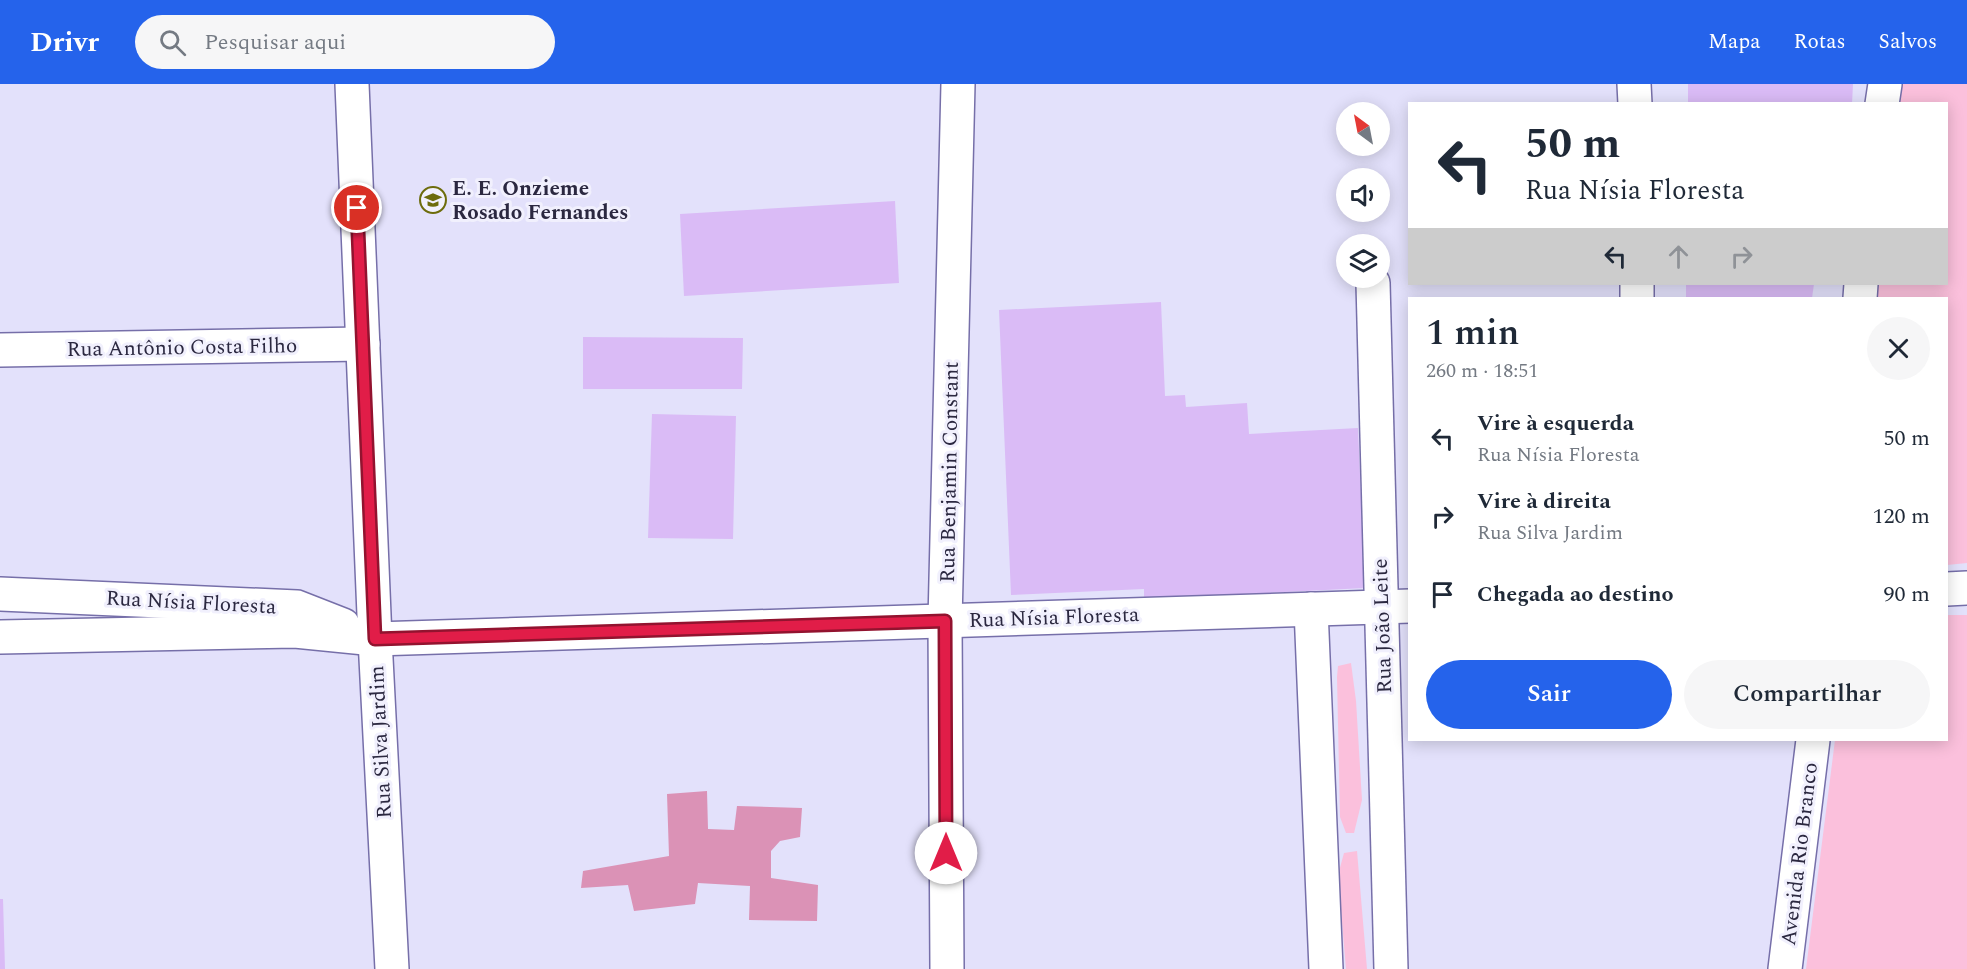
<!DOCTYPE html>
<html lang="pt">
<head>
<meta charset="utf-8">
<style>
  :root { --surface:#fff; --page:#f6f6f7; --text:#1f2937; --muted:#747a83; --accent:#2563eb }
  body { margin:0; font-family:Spectral,serif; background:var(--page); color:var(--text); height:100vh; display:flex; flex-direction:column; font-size:22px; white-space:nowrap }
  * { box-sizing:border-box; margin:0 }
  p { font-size:20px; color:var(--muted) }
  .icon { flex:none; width:33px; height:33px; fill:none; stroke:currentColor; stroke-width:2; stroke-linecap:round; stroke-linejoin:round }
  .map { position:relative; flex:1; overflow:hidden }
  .details { position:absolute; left:1408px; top:213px; width:540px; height:444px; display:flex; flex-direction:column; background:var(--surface); border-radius:0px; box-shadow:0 3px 15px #0003 }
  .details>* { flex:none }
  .banner { position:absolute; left:1408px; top:18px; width:540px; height:183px; border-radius:0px; box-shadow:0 3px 15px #0003; background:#fff; color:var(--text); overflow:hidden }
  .needle { width:39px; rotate:328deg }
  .fabs { position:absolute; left:1336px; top:18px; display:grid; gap:12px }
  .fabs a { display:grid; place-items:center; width:54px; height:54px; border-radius:50%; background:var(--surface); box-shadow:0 3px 15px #0003; font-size:30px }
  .pin { position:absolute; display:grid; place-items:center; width:51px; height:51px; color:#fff; margin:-26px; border:3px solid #fff; border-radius:50%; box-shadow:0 2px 6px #0007 }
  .me { position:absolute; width:66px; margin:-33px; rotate:0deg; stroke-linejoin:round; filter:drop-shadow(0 0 4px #0008) }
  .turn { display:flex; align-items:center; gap:21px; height:126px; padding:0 18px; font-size:27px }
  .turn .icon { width:78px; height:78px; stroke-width:2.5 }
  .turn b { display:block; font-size:42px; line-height:51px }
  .lanes { display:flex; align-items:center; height:57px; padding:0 18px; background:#0003; justify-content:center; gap:30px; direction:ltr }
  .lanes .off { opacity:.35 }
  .round { display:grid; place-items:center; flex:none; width:63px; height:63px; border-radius:32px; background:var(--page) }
  .summary { display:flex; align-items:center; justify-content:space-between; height:102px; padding:0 18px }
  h1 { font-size:36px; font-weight:600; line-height:45px }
  .action { display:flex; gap:12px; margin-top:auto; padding:12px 18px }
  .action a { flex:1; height:69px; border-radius:36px; background:var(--accent); color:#fff; font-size:24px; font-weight:600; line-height:69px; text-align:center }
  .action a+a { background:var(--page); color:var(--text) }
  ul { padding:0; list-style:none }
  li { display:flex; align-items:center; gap:18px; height:78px; padding:0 18px }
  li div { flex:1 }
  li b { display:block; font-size:22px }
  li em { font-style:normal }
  header { display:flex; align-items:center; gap:36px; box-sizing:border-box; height:84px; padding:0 30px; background:var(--accent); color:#fff }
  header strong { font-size:28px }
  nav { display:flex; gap:33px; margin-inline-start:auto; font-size:21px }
  .search { width:420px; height:54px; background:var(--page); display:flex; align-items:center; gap:15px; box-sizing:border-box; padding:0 21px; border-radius:33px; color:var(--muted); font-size:22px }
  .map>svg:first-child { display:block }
</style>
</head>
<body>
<header>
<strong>Drivr</strong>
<div class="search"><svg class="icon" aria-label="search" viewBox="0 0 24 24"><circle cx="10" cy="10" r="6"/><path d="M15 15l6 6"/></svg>Pesquisar aqui</div>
<nav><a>Mapa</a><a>Rotas</a><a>Salvos</a></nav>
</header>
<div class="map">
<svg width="1967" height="885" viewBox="0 0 1967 885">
  <rect width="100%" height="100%" fill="#e3e1fb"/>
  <g fill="#fbc0dc">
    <polygon points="1896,0 1967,0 1967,479 1947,481 1947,214 1870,214 1872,200 1947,200 1947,20 1893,19"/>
    <polygon points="1947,531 1967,531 1967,885 1806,885 1835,656 1947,656"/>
    <polygon points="1351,579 1356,617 1362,716 1354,749 1346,749 1340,733 1337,593 1338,582"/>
    <polygon points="1357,767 1367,885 1346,885 1338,791 1344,769"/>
  </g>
  <polygon fill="#db92b6" points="707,707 708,745 734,746 737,722 802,724 800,753 780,757 771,767 771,794 818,801 817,837 749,836 750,802 698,799 695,820 634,827 628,801 581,804 583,787 669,772 667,710"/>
  <g fill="#dabbf6">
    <polygon points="1688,0 1853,0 1852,20 1688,20"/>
    <polygon points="895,117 899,199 684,212 680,130"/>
    <polygon points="1686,200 1814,200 1812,214 1686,214"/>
    <polygon points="1161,218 1165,312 1185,311 1186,323 1247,319 1249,350 1358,344 1365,504 1144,515 1144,505 1011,511 999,226"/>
    <polygon points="583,253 743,254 742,305 583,305"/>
    <polygon points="652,330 736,332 733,455 648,454"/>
    <polygon points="0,815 3,815 5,885 0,885"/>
  </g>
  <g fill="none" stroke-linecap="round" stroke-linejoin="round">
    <defs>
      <g id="street">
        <polyline points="352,0 375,555 392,885"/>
        <polyline points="1634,0 1635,20"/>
        <polyline points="1373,199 1391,885"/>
        <polyline points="1637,200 1637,214"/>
        <polyline points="0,266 363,260"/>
        <polyline points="1947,505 1967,504"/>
        <polyline points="0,510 297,523 343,541"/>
        <polyline points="1311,525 1326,885"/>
        <polyline points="0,553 295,547 375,555 1410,522"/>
        <polyline points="947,885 945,537 958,0"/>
      </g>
      <g id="secondary">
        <polyline points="1882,20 1885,0"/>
        <polyline points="1860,214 1861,200"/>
        <polyline points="1785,885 1813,656"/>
      </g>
    </defs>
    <use href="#street" stroke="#766fa9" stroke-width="36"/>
    <use href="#secondary" stroke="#766fa9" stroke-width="36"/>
    <use href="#street" stroke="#fff" stroke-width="33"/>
    <use href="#secondary" stroke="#fff" stroke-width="33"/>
  </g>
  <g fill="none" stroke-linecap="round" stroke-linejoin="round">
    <defs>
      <polyline id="route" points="357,124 375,555 945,537 946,769"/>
    </defs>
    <use href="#route" stroke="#92132f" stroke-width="15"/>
    <use href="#route" stroke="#e11d48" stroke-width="10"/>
  </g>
  <defs>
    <symbol id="school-ring" viewBox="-11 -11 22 22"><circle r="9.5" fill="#f1f0fd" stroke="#6d6c0c" stroke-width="1.5"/><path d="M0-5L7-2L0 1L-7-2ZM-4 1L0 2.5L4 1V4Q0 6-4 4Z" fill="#6d6c0c"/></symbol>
  </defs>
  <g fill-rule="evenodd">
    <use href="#school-ring" x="418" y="101" width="30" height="30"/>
  </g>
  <g text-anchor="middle" stroke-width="6" stroke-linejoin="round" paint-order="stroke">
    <g font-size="21" font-weight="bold" fill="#2b2840" stroke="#f1f0fd" text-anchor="start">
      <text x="452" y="111">E. E. Onzieme<tspan x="452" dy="24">Rosado Fernandes</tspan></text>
    </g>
    <g font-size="21" fill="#2b2840" stroke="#f1f0fd">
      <text transform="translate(182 263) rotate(-1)" y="7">Rua Antônio Costa Filho</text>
      <text transform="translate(949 388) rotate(-89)" y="7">Rua Benjamin Constant</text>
      <text transform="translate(191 518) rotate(3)" y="7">Rua Nísia Floresta</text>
      <text transform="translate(1054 533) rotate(-2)" y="7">Rua Nísia Floresta</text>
      <text transform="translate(1382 542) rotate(-92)" y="7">Rua João Leite</text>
      <text transform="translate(380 658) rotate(-93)" y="7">Rua Silva Jardim</text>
      <text transform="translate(1799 770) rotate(-83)" y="7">Avenida Rio Branco</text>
    </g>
  </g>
</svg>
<div class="fabs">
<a><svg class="needle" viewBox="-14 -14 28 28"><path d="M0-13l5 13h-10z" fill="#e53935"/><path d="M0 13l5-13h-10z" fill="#747a83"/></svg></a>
<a><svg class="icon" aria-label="sound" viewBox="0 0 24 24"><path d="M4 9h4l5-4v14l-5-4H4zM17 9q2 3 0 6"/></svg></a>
<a><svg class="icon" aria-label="layers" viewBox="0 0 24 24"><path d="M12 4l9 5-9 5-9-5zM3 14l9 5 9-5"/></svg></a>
</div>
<div class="pin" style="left:357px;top:124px;background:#d93025"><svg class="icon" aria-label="arrive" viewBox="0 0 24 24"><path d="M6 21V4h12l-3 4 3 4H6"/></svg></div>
<svg class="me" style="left:946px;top:769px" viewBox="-20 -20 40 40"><circle r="19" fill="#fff"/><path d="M0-13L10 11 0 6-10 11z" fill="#e11d48"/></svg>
<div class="banner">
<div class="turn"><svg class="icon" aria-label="left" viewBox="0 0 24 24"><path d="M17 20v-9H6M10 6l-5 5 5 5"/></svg><div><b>50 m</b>Rua Nísia Floresta</div></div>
<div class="lanes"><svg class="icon" aria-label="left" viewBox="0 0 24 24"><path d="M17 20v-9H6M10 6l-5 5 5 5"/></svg><svg class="icon off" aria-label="ahead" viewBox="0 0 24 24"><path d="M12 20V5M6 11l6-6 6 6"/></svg><svg class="icon off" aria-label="right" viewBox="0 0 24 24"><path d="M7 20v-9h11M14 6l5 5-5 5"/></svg></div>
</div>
<section class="details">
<div class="summary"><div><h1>1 min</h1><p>260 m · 18:51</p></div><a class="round"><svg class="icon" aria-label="close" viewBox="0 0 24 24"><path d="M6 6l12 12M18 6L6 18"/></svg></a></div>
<ul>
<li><svg class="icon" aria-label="left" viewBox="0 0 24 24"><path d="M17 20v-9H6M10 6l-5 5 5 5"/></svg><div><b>Vire à esquerda</b><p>Rua Nísia Floresta</p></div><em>50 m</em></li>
<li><svg class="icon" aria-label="right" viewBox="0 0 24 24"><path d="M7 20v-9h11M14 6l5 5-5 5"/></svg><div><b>Vire à direita</b><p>Rua Silva Jardim</p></div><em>120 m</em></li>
<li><svg class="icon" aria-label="arrive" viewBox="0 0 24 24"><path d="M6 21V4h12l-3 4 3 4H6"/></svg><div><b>Chegada ao destino</b></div><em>90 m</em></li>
</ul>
<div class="action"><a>Sair</a><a>Compartilhar</a></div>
</section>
</div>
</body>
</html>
